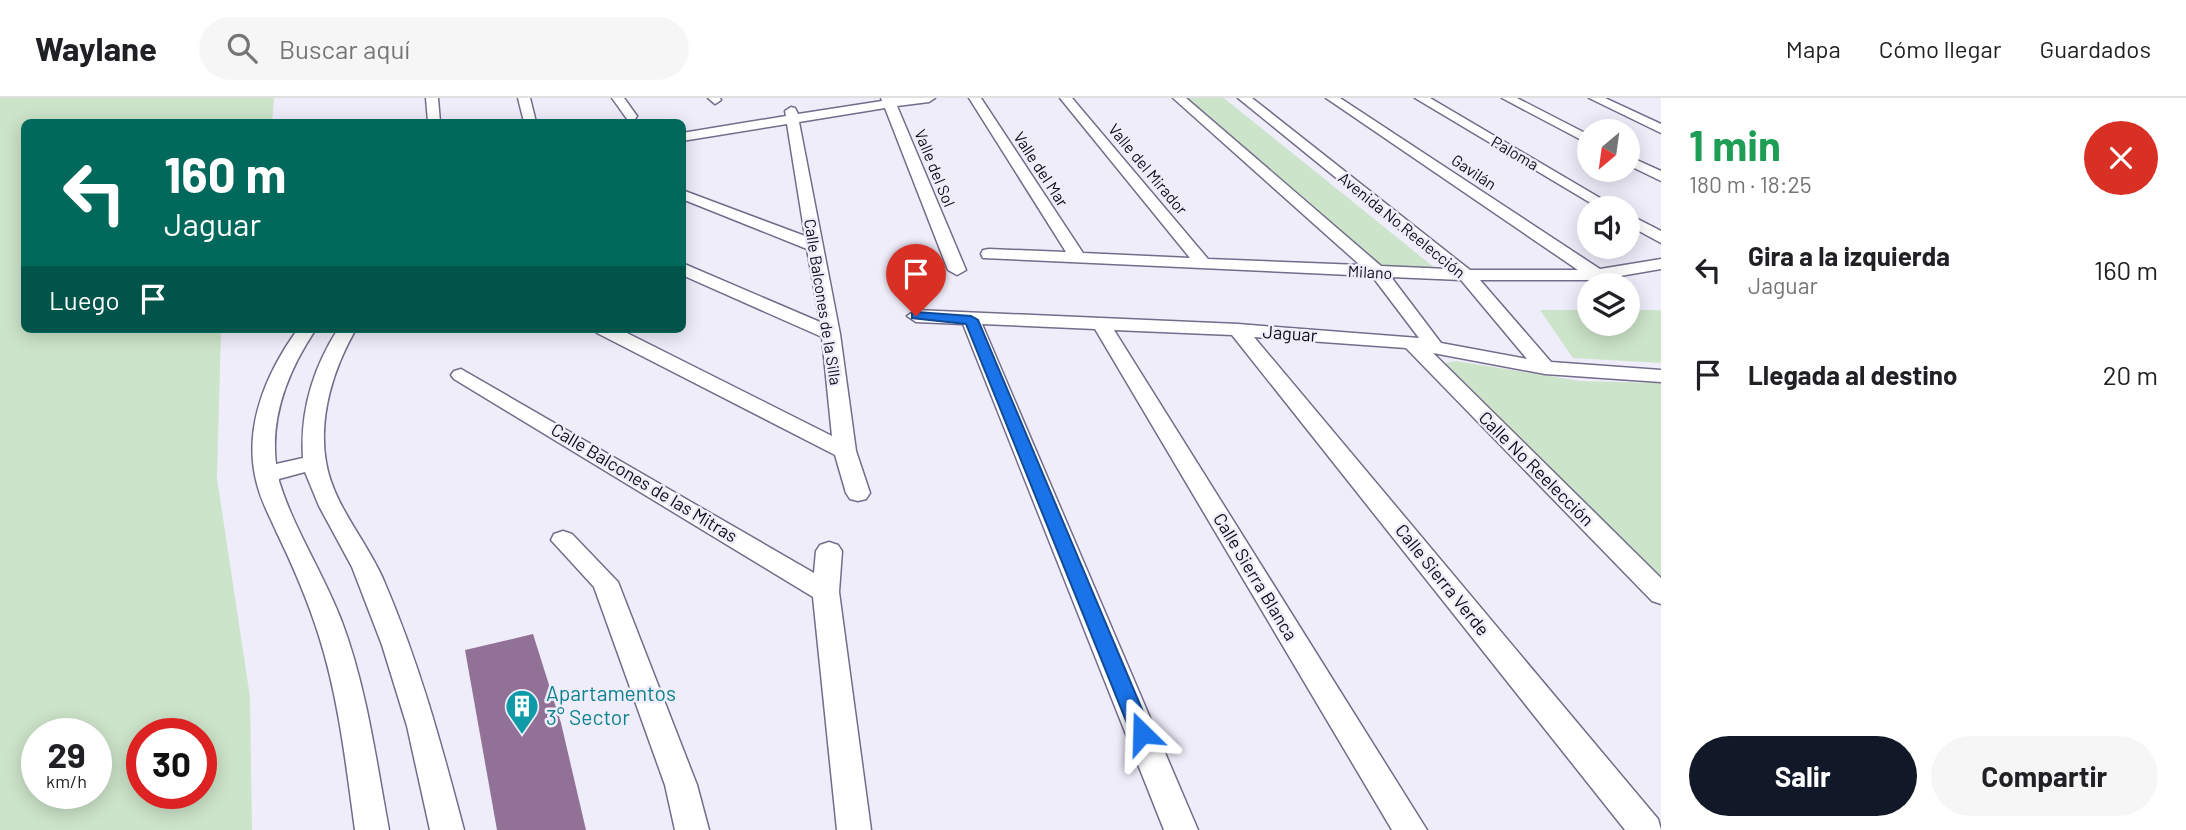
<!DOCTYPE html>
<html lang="es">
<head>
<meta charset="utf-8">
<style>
  :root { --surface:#fff; --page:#f6f6f6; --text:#202124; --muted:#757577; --line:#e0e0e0; --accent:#111827 }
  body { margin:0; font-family:Barlow,sans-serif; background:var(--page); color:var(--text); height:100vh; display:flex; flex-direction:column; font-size:26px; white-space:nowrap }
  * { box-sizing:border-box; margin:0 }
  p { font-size:23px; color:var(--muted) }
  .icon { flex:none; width:38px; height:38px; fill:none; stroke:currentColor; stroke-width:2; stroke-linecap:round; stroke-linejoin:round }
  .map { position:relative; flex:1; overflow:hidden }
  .details { display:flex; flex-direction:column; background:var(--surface); width:525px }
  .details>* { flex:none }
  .guide { position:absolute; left:21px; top:21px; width:665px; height:214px; border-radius:10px; box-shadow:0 4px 18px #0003; background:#00695c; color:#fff; overflow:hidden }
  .needle { width:46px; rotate:209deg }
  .controls { position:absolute; left:1577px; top:21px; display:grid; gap:14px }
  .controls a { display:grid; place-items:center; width:63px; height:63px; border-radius:50%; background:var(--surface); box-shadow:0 4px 18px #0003; font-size:35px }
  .speed { position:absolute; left:21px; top:620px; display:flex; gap:14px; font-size:35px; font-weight:700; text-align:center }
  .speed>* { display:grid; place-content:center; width:91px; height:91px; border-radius:50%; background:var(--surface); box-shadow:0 4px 18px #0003; line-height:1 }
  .speed small { font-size:18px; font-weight:400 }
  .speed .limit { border:10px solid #d22; background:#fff; color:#111 }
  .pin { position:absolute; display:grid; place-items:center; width:60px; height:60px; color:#fff; margin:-72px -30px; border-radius:50% 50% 50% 0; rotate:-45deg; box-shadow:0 0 7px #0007 }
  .pin .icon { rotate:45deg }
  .me { position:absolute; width:77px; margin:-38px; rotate:338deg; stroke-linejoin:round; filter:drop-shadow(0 0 5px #0008) }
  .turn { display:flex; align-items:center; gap:24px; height:147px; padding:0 28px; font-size:32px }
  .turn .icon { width:91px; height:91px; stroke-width:2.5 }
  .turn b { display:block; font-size:49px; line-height:60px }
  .then { display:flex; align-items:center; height:66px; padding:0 28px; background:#0003; gap:14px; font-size:26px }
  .round { display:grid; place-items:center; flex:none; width:74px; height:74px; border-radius:37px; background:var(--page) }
  .headline { display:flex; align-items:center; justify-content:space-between; height:119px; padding:0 28px }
  h1 { font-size:42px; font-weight:700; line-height:52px; color:#1e9e55 }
  .primary-button { display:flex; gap:14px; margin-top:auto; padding:14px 28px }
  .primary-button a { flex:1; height:80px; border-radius:42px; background:var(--accent); color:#fff; font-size:28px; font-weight:700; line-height:80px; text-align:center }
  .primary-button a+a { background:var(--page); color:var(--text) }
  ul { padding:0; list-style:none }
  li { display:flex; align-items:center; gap:21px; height:105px; padding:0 28px }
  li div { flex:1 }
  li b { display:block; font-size:26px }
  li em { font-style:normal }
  header { display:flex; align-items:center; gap:42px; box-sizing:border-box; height:98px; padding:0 35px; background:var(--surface); border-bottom:2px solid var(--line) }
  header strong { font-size:33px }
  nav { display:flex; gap:38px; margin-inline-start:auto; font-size:24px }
  .search { width:490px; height:63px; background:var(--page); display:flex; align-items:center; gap:18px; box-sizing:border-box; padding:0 24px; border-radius:38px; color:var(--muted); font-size:26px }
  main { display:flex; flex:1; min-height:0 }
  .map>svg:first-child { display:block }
</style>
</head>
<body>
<header>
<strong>Waylane</strong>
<div class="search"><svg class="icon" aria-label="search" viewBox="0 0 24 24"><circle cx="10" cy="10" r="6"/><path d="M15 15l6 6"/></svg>Buscar aquí</div>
<nav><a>Mapa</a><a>Cómo llegar</a><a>Guardados</a></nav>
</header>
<main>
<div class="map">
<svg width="1661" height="732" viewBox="0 0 1661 732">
  <rect width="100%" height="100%" fill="#f0edfb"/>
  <g fill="#cce4c9" fill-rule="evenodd">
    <path d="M0,0H274L272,24H24V231H221L217,380L250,599L252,732H0ZM37,635H96V695H37ZM142,635H201V695H142Z"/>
    <polygon points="1187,0 1224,0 1435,170 1383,170"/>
    <polygon points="1540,212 1589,212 1589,226 1628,226 1628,212 1661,212 1661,265 1573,260"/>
    <polygon points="1456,263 1580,283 1661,285 1661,485 1434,267"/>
  </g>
  <polygon fill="#927197" points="533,536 561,625 586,732 497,732 465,552"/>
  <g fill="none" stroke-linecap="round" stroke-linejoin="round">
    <defs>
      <g id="street">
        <polygon points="426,0 438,0 440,24 428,24"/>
        <polygon points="518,0 530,0 536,24 524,24"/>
        <polygon points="612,0 624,0 637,18 635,21 627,21"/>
        <polygon points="708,0 720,0 721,2 715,6"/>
        <polygon points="881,0 935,0 929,4 897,8 966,172 957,177 948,172 885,10 799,24 840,236 856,353 870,395 866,401 858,403 850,401 846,395 835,357 597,235 595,231 619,231 832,338 822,239 682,177 682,165 820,224 807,151 682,101 682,92 805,138 787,26 682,43 682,35 786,18 785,13 791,9 795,10 798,16 882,3"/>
        <path d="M969,0H981L1083,155L1190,160L1060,0H1072L1208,161L1360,167L1173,0H1186L1381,168L1448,171L1238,0H1252L1470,172H1578L1326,0H1340L1600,171L1661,161V171L1597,182H1480L1551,264L1661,272V284L1545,276L1433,255L1661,480V506L1652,503L1406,250L1254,239L1658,721L1661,732H1625L1232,237L1114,232L1427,732H1392L1095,231L982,226L1198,732H1164L963,226L916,224L907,218L916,212L1238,226L1419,240L1372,178L983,160L981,156L983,152L989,151L1066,154ZM1391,179L1461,182L1527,261L1441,245Z"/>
        <polygon points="1415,0 1430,0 1617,110 1599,110"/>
        <polygon points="1502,0 1517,0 1589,37 1589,46"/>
        <polygon points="1589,0 1605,0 1661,26 1661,35"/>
        <polygon points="1628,58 1661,73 1661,83 1628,67"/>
        <polygon points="1628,116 1661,133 1661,145 1628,127"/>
        <path d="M298,231H316C289,271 270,317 276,366L303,360C300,314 313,270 338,231H356C334,269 318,318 326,364C333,407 367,443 384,483C420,567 441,645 464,732H430L407,628L382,547L352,469L319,408L305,374L279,381V383C294,432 324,476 342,524C367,591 376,662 389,732H355C346,667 339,601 319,538C308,503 293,468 277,435C270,419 261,403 257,386C242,331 266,275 298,231Z"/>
        <polygon points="461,271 814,475 816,453 820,447 829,444 838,447 842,453 839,494 871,732 837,732 813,499 454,281 451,277 454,273"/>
        <polygon points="563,433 572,436 618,484 697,687 709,732 675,732 665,687 594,489 551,442 554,436"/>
      </g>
    </defs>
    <use href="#street" stroke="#736c8a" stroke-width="3"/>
    <use href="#street" fill="#fff" fill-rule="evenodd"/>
  </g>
  <polygon fill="#1a73e8" stroke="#114b97" stroke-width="2" points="916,214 971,218 978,222 1152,635 1149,642 1142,645 1134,642 1131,635 966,226 912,220 912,215"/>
  <defs>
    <symbol id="building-pin" viewBox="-11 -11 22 30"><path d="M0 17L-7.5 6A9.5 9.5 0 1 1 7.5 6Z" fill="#0f9aa8" stroke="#f0edfb"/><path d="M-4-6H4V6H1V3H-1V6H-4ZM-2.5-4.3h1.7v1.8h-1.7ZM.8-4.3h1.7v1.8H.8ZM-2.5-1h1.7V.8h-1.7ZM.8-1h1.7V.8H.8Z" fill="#fff"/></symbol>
  </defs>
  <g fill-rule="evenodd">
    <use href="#building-pin" x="503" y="589" width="38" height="52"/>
  </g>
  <g text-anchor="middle" stroke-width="5" stroke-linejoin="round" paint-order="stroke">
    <g font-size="16" fill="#0f0c17" stroke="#f0edfb">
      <text transform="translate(1515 55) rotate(30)" y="6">Paloma</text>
      <text transform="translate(935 70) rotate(68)" y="6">Valle del Sol</text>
      <text transform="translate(1041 71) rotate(57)" y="6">Valle del Mar</text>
      <text transform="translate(1148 71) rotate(50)" y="6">Valle del Mirador</text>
      <text transform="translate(1474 74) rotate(34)" y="6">Gavilán</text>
      <text transform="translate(1402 127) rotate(39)" y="6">Avenida No Reelección</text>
      <text transform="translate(1370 174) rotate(3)" y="6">Milano</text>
      <text transform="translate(823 204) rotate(81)" y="6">Calle Balcones de la Silla</text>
    </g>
    <g font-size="18" fill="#0f0c17" stroke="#f0edfb">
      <text transform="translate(1290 236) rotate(4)" y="6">Jaguar</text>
      <text transform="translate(1536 371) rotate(45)" y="6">Calle No Reelección</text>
      <text transform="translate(644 385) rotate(31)" y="6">Calle Balcones de las Mitras</text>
      <text transform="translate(1255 479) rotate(59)" y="6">Calle Sierra Blanca</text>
      <text transform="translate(1442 482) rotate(51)" y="6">Calle Sierra Verde</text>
    </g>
    <g font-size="21" fill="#0d838f" stroke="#f0edfb" text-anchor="start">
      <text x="546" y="603">Apartamentos<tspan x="546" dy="24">3° Sector</tspan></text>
    </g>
  </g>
</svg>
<div class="controls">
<a><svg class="needle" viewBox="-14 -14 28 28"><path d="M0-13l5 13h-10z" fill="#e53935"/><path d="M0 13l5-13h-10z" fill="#757577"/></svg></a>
<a><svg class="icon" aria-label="sound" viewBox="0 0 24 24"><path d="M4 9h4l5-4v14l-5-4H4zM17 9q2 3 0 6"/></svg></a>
<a><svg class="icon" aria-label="layers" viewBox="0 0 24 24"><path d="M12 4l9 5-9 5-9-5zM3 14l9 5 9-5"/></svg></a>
</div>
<div class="speed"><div>29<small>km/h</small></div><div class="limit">30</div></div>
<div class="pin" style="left:916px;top:218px;background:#d93025"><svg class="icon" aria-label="arrive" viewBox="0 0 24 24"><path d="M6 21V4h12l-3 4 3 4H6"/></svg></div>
<svg class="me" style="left:1142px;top:635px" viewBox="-20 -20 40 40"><path d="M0-17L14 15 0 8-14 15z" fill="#1a73e8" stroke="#fff" stroke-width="4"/></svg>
<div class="guide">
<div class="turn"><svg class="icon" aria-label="left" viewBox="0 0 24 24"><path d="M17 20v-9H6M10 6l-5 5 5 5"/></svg><div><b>160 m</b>Jaguar</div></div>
<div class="then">Luego<svg class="icon" aria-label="arrive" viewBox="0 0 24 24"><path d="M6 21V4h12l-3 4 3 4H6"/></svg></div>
</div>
</div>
<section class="details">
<div class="headline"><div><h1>1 min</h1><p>180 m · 18:25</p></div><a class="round" style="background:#d93025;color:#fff"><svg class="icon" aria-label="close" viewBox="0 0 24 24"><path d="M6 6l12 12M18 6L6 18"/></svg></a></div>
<ul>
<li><svg class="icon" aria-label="left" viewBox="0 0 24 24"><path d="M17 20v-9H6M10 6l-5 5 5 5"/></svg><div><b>Gira a la izquierda</b><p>Jaguar</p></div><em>160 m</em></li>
<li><svg class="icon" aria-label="arrive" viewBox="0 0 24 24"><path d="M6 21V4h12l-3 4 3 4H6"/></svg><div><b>Llegada al destino</b></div><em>20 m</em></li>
</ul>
<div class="primary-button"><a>Salir</a><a>Compartir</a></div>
</section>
</main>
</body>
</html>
